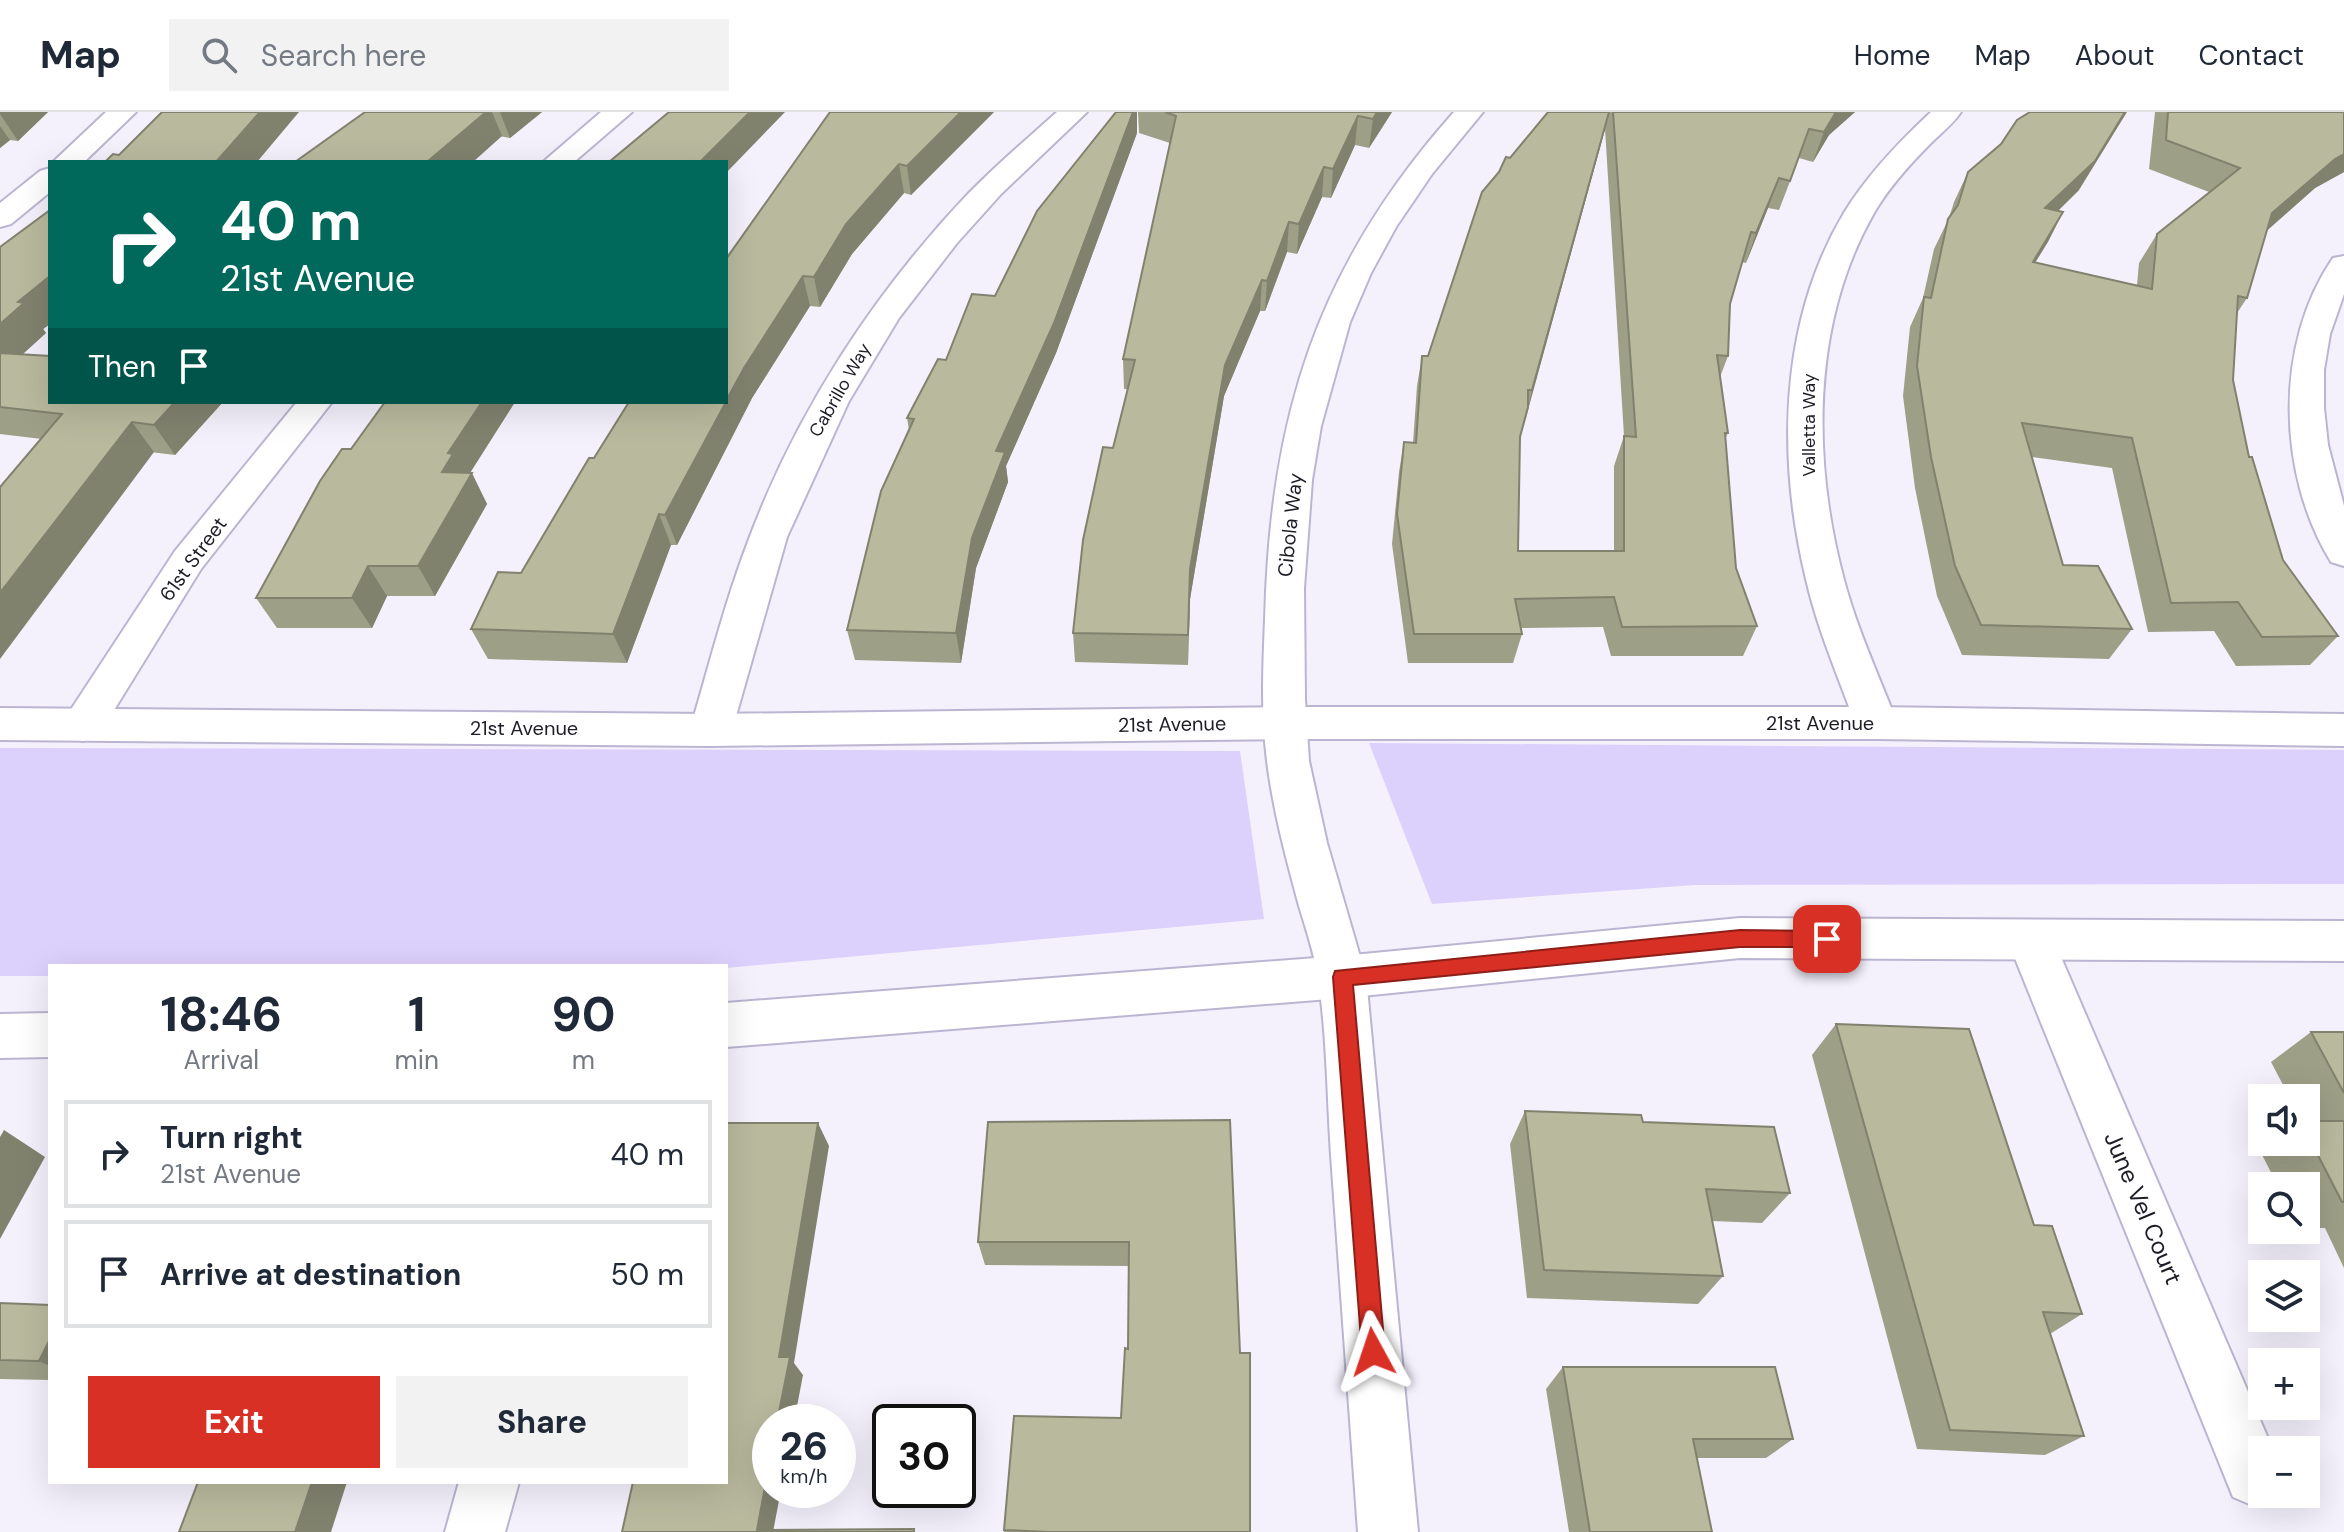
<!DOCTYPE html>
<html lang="en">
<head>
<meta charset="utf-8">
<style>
  :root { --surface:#fff; --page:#f2f2f3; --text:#1f2937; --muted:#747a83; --line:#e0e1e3; --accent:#d93025 }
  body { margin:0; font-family:"DM Sans",sans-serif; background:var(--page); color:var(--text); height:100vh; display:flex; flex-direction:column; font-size:30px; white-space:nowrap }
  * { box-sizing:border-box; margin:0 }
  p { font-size:26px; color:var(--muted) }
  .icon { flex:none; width:44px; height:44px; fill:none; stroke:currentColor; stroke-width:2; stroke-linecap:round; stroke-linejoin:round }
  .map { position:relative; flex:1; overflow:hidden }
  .drawer { position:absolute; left:48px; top:852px; width:680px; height:520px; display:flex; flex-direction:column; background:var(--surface); border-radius:0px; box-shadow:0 8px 32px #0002 }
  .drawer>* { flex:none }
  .banner { position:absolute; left:48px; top:48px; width:680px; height:244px; border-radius:0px; box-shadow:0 8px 32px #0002; background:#00695c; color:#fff; overflow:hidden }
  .buttons { position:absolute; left:2248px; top:972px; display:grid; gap:16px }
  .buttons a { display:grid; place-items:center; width:72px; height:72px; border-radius:0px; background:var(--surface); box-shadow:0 8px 32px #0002; font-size:40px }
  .speed { position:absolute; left:752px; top:1292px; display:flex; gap:16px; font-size:40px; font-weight:700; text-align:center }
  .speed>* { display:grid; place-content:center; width:104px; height:104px; border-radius:50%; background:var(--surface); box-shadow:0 8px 32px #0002; line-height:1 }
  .speed small { font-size:20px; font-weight:400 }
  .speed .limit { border:4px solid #111; border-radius:12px; background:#fff; color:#111 }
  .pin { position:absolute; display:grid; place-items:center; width:68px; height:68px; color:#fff; margin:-34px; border-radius:16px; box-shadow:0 4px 12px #0006 }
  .me { position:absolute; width:88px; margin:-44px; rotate:355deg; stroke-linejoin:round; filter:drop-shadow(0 0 6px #0008) }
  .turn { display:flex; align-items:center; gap:28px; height:168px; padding:0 40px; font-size:36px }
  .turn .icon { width:104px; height:104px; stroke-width:2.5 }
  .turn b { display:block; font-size:56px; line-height:68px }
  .then { display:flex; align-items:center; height:76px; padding:0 40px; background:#0003; gap:16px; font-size:30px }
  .eta { display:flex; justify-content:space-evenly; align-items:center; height:136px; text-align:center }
  .eta b { font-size:48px; font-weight:700; line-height:56px }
  .action { display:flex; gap:16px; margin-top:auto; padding:16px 40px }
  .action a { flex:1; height:92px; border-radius:0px; background:var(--accent); color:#fff; font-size:32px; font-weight:700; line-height:92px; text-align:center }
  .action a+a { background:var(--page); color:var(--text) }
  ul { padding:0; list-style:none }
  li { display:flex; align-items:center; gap:24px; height:108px; margin:0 16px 12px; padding:0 24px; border:4px solid var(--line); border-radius:0px }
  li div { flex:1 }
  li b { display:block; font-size:30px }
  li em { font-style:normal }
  header { display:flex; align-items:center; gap:48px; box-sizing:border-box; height:112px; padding:0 40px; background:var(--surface); border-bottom:2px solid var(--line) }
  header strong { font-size:38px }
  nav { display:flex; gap:44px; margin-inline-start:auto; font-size:28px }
  .search { width:560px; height:72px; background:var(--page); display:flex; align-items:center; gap:20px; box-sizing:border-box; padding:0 28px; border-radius:0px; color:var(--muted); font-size:30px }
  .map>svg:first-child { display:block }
</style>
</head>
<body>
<header>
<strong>Map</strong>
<div class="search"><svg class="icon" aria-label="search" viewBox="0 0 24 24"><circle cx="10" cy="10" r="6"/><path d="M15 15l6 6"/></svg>Search here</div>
<nav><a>Home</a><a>Map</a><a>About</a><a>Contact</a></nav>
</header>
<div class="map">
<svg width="2344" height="1420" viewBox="0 0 2344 1420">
  <rect width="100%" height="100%" fill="#f4f1fd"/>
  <g fill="#dcd0fc">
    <polygon points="1369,631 2344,638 2344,772 1695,773 1432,792"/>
    <polygon points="0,636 1240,639 1264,807 726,856 50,854 50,864 0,864"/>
  </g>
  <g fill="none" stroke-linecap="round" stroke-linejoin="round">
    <defs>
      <g id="minor">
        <polygon points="106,0 136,0 84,50 53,50"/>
        <polygon points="601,0 632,0 574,50 543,50"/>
        <path d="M1057,0H1087L1001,82L957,131L899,206L849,289L787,425L732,618L726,629L711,634L696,629L690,618C709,554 725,489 749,427C797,299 874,181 968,82C996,53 1027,27 1057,0Z"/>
        <path d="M1454,0H1483L1432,62L1396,115L1371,161L1350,210L1321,314L1312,368L1304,476L1305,588L1309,649L1327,731L1366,865L1418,1420H1358C1349,1294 1340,1169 1331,1043C1327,984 1327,923 1318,865C1314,841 1306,817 1299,794C1286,746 1273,698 1267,649C1261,603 1263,555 1265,508C1270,304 1317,154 1454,0Z"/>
        <path d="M1931,0H1961C1953,12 1941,21 1931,31C1910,52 1889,75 1874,101C1811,211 1812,349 1844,468C1857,517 1879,564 1897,611L1891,622L1876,627L1861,622L1855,611C1838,564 1817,516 1806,467C1777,347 1779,210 1844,101C1867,63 1899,30 1931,0Z"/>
        <polygon points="50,56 50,80 11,112 0,115 0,91 40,59"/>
        <path d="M2344,144V182L2330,222L2324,258V296L2328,333L2344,394V454L2331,450C2277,362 2274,232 2333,146Z"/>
        <polygon points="297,290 332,290 201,457 98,624 83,629 68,624 62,613 68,602 175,439"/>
        <polygon points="2031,809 2048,815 2054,829 2273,1338 2262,1338 2262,1382 2276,1382 2254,1394 2233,1385 2008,829 2014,815"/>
        <polygon points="459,1370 519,1370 505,1420 445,1420"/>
      </g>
      <g id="tertiary">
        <polygon points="1284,595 1876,595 2344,602 2344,634 1876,627 1284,627 711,634 0,628 0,596 711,602"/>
        <polygon points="1740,806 2344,809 2344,849 1740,846 1342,886 726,935 726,891 1342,844"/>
        <polygon points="50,901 50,945 0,946 0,902"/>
      </g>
    </defs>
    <use href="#minor" stroke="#bcb5d1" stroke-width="4"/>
    <use href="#tertiary" stroke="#bcb5d1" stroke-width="4"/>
    <use href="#minor" fill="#fff" fill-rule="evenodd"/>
    <use href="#tertiary" fill="#fff" fill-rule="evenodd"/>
  </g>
  <g fill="#9e9f87" fill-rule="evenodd">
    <polygon points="0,0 48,0 18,29 10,28 0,36"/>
    <polygon points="365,0 542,0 510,26"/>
    <polygon points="830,0 994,0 911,83 904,81 852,142 820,195 810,194 752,286 677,433 671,433 627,551 488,547 471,517 521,461 594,346"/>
    <polygon points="1138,0 1392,0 1369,36 1355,33 1331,86 1322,85 1297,142 1287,140 1265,199 1260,199 1224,284 1190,487 1188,553 1075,550 1073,521 1113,336 1128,277 1124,277 1123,247 1170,31 1139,21"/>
    <path d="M1548,0H1855L1829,23L1813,50L1799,46L1779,98L1768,96L1746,151L1742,150L1730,192L1728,244L1720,265L1728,321L1725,327L1736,456L1757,514L1743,544H1611L1603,515L1521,516L1522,522L1513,551H1408L1392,432L1399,360L1404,330L1413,331L1417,274L1422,244H1428L1510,46ZM1605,17L1624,324L1614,354V439H1518L1519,328Z"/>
    <polygon points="2155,0 2344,0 2344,60 2315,76 2267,118 2247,186 2237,201 2233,268 2249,345 2283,448 2338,524 2310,553 2236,554 2214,519 2148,520 2112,356 2032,345 2063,453 2132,517 2109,547 1962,543 1937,484 1915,376 1903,284 1910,215 1923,186 1934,137 1949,106 1954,90 1968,60 2079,78 2058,99 2063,100 2035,150 2137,173 2139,151 2157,122 2209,80 2149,57"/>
    <polygon points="1137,21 1056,241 1006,354 1008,370 976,456 961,551 855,548 847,518 909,318 907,306 946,248 995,184"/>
    <polygon points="50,98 50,212 43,217 46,221 22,242 50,290 223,290 175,343 0,322 0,135"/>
    <polygon points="385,290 515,290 470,361 487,392 435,484 387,484 372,516 277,516 256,486 351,337"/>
    <polygon points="1836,912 2034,1113 2082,1202 2050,1222 2084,1324 2045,1343 1917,1337 1812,943"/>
    <polygon points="2311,920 2344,920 2344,1156 2325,1116 2306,1116 2306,1074 2278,1074 2259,1037 2269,1030 2306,1030 2306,986 2290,986 2271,950"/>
    <polygon points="1525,999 1643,1010 1790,1081 1762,1111 1712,1109 1723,1164 1698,1192 1527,1186 1510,1032"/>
    <polygon points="1230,1008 1240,1241 1250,1420 1004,1420 1004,1418 1121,1306 1128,1237 1129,1154 985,1153 978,1130"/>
    <polygon points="0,1191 50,1193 50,1268 0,1267"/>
    <polygon points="1563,1255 1793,1327 1766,1346 1697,1346 1712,1420 1569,1420 1546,1277"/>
  </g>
  <g fill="#81826e">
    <polygon points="0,0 48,0 18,29 0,2"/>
    <polygon points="260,0 299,0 257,50 216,50"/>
    <polygon points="486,0 492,0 502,24 473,50 427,50"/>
    <polygon points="500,0 542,0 510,26"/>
    <polygon points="750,0 785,0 726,61 726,50 700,50"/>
    <polygon points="961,0 994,0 911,83 907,54"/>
    <polygon points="1133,0 1137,0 1137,21 1056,241 1006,354 1008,370 976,456 961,551 956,521 972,426 996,339"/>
    <polygon points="1377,0 1392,0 1369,36 1373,7"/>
    <polygon points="1609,0 1605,17 1525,309 1532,278"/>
    <polygon points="1836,0 1855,0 1829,23 1813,50 1824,20"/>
    <polygon points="2125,0 2127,0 2079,78 2030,126 2045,96"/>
    <polygon points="1358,4 1355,33 1331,86 1333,57"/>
    <polygon points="0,14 10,28 0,36"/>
    <polygon points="2344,42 2344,60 2315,76 2253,131 2272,101 2335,47"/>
    <polygon points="899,52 904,81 852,142 820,195 814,165 846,112"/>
    <polygon points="1324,55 1322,85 1297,142 1299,112"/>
    <polygon points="1779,66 1768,96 1746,151 1756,121"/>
    <polygon points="2063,100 2048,130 2017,180 2033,150"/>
    <polygon points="1289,110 1287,140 1265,199 1267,169"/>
    <polygon points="50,164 50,212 43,217 46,221 0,263 0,212 18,190"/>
    <polygon points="803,164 810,194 752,286 677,433 665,403 744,256"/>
    <polygon points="1262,168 1260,199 1224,284 1190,487 1188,553 1190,457 1225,253"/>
    <polygon points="175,290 223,290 175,343 154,313"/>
    <polygon points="482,290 515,290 466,367 472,361 487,392 435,484 418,454 448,341"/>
    <polygon points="132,310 154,340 0,547 0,481"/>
    <polygon points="659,402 671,433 627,551 613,522"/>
    <polygon points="368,454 387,484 372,516 352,486"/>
    <polygon points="818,1011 829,1034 794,1251 803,1263 794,1310 777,1310 779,1245"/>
    <polygon points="4,1018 45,1045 0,1127 0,1025"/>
    <polygon points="50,1227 50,1254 39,1249"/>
    <polygon points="770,1348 770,1378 781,1378 773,1420 757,1418"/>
    <polygon points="312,1370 347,1370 331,1420 295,1420"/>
  </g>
  <g fill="#b8b99d" stroke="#81826e" stroke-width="2">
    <polygon points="162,0 260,0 216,50 105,50 113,42 119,43"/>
    <polygon points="365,0 486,0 427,50 295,50"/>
    <polygon points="669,0 750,0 700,50 609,50"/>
    <polygon points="830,0 961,0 907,54 899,52 846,112 814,165 803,164 744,256 726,289 726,147"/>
    <polygon points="1116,0 1133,0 1054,211 996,339 1005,340 972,426 956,521 847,518 881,379 914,307 907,306 938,247 946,248 972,182 995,184 1037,99"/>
    <polygon points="1165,0 1377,0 1373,7 1358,4 1333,57 1324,55 1299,112 1289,110 1267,169 1262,168 1225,253 1190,457 1188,523 1073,521 1083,428 1103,335 1113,336 1135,248 1123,247 1176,4"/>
    <polygon points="1548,0 1609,0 1532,278 1528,278 1528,295 1520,325 1518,439 1624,439 1624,324 1636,325 1613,0 1836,0 1824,20 1809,17 1790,69 1779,66 1756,121 1751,120 1730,192 1728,244 1717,243 1728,321 1725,321 1736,456 1757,514 1622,515 1614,485 1515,487 1522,522 1414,522 1397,402 1404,330 1416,331 1422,244 1428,244 1482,80 1499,60 1506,45 1510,46"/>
    <polygon points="2030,0 2125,0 2095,49 2045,96 2063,100 2033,150 2152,177 2157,122 2240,56 2166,28 2168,0 2344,0 2344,42 2335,47 2272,101 2247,186 2238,184 2233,268 2249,345 2252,345 2283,448 2338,524 2262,525 2238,490 2171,491 2132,326 2022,311 2063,453 2098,454 2132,517 1981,513 1955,454 1931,345 1917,254 1924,185 1931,186 1948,107 1958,93 1968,60 2001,32 2017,8"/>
    <polygon points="50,98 50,164 18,190 24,191 0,212 0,135"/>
    <polygon points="0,241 50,244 50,290 175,290 154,313 132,310 0,481 0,375 62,302 0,295"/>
    <polygon points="385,290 482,290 448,341 453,342 442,360 472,361 418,454 368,454 352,486 256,486 320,369 342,337 351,337"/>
    <polygon points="629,290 726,290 665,403 659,402 613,522 471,517 498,460 521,461 589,346 594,346"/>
    <polygon points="1836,912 1969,917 2034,1113 2052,1114 2082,1202 2043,1200 2084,1324 1950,1318"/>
    <polygon points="2311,920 2344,920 2344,981"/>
    <polygon points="1525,999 1641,1003 1643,1010 1774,1015 1790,1081 1706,1077 1723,1164 1544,1158"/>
    <polygon points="1230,1008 1240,1241 1250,1241 1250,1420 1050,1420 1004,1418 1014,1304 1121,1306 1125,1236 1128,1237 1129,1130 978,1130 988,1010"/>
    <polygon points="2306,1009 2344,1009 2344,1090 2342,1090 2306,1020"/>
    <polygon points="726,1011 818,1011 779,1245 790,1245 777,1310 770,1310 770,1348 757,1418 914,1417 914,1420 622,1420 633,1370 726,1370"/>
    <polygon points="0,1191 50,1193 50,1227 39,1249 0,1248"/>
    <polygon points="1563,1255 1775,1255 1793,1327 1693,1327 1712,1420 1590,1420"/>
    <polygon points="198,1370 312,1370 295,1420 179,1420"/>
  </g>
  <polygon fill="#d93025" stroke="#8d1f18" stroke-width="2" points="1740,818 1827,819 1834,821 1837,827 1834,833 1827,835 1740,835 1353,873 1385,1240 1382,1248 1373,1251 1365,1248 1362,1240 1333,865 1335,859"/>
  <g text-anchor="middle" stroke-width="6" stroke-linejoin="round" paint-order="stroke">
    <g font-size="18" fill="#1e1c26" stroke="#fff">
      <text transform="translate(840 278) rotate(-60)" y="6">Cabrillo Way</text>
      <text transform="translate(1809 313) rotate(-90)" y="6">Valletta Way</text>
    </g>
    <g font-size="20" fill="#1e1c26" stroke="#fff">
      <text transform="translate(1290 413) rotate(-84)" y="7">Cibola Way</text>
      <text transform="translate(193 447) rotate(-54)" y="7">61st Street</text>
      <text x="1820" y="618">21st Avenue</text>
      <text transform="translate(1172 612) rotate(-1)" y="7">21st Avenue</text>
      <text x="524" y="623">21st Avenue</text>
    </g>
    <g font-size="24" fill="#1e1c26" stroke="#fff">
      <text transform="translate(2143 1096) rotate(67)" y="8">June Vel Court</text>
    </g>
  </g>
</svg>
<div class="buttons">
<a><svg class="icon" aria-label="sound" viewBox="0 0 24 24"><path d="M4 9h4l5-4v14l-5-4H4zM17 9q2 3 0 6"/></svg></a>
<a><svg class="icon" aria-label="search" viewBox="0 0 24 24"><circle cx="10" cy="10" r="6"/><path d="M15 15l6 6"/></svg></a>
<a><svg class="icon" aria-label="layers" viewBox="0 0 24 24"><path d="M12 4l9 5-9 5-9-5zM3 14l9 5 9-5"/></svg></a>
<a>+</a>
<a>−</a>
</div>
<div class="speed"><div>26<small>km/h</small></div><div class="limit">30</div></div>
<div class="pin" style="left:1827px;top:827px;background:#d93025"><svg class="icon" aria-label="arrive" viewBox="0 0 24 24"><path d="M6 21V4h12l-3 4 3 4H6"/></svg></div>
<svg class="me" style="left:1373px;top:1240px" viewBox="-20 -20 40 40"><path d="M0-17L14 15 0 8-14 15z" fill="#d93025" stroke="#fff" stroke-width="4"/></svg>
<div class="banner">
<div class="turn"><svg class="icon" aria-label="right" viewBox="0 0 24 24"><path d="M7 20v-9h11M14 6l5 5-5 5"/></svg><div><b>40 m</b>21st Avenue</div></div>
<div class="then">Then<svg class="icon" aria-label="arrive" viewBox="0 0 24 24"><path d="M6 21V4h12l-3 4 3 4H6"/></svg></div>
</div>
<section class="drawer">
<div class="eta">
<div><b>18:46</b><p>Arrival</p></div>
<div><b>1</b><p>min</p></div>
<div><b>90</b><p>m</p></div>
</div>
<ul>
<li><svg class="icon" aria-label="right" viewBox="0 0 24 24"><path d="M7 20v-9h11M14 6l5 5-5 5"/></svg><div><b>Turn right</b><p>21st Avenue</p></div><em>40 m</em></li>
<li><svg class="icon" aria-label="arrive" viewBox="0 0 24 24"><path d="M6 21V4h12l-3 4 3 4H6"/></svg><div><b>Arrive at destination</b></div><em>50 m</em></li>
</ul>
<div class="action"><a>Exit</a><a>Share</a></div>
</section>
</div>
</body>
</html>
